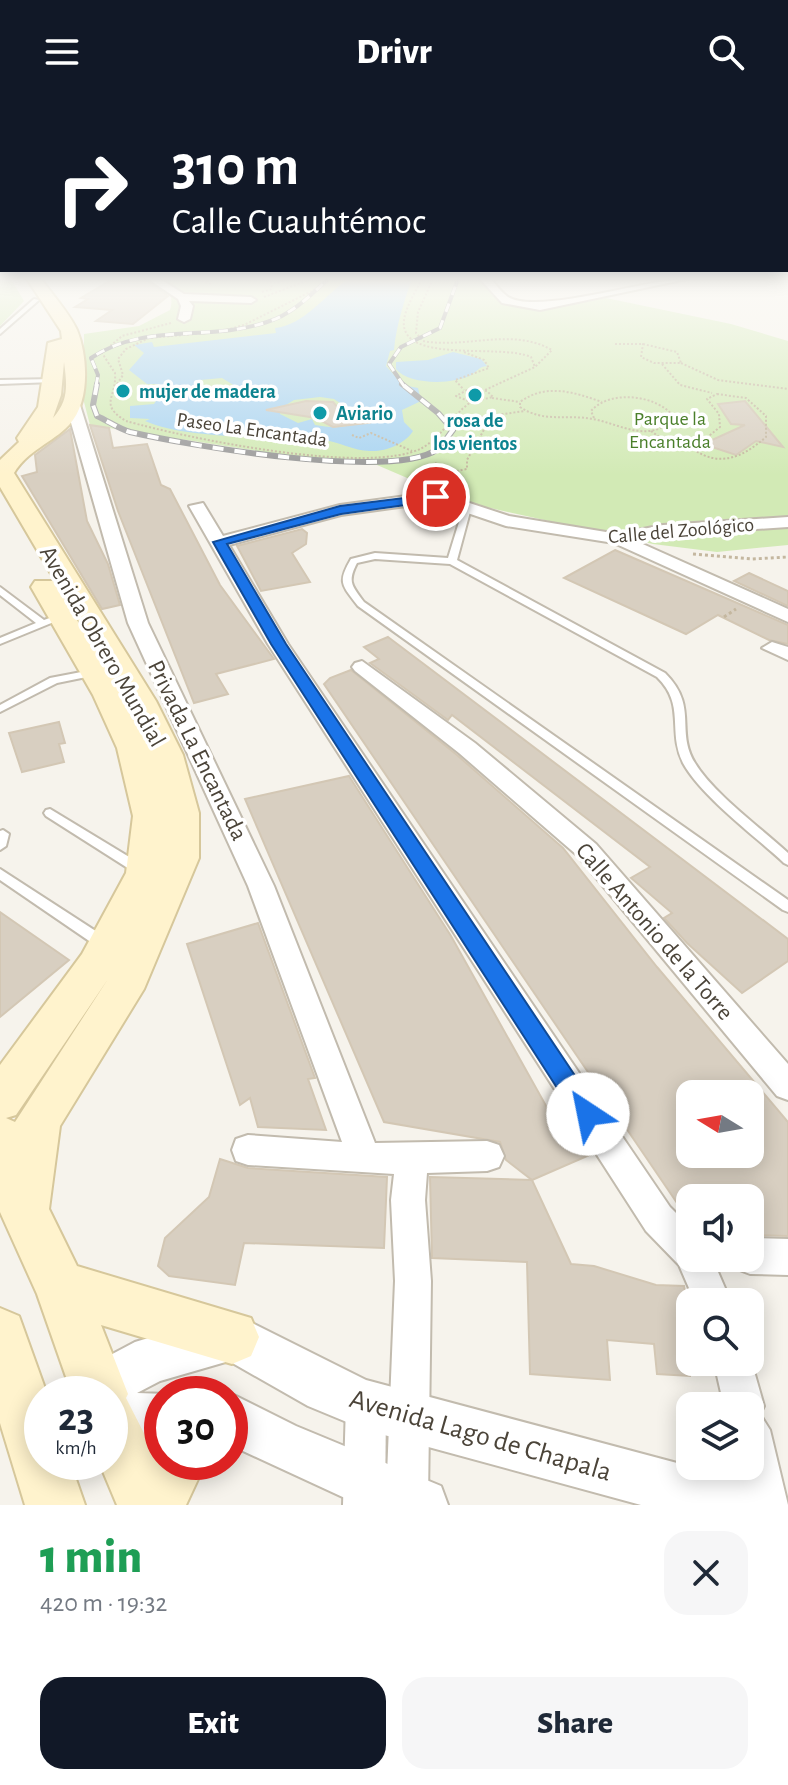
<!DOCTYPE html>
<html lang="en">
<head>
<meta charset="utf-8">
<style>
  :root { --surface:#fff; --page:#f6f6f7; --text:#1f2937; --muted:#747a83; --accent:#111827 }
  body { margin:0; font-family:"Alegreya Sans",sans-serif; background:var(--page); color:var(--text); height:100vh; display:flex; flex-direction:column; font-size:30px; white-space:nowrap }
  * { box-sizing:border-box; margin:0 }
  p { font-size:26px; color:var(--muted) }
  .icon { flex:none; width:44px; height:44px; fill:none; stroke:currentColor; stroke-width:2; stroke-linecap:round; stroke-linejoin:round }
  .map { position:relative; height:1401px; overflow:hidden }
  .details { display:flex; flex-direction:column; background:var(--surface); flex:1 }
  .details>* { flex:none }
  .hud { position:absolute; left:0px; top:0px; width:788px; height:168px; box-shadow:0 4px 20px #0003; background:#111827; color:#fff; overflow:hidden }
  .needle { width:52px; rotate:281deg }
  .buttons { position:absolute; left:676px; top:976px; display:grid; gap:16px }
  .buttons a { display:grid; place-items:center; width:88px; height:88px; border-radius:16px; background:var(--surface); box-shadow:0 4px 20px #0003; font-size:40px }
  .speed { position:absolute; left:24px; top:1272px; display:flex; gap:16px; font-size:40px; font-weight:700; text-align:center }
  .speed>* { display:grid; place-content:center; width:104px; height:104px; border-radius:50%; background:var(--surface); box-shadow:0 4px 20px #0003; line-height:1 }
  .speed small { font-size:20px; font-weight:400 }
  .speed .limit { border:12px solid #d22; background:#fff; color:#111 }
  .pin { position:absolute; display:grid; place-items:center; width:68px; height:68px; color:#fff; margin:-34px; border:4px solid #fff; border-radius:50%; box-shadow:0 2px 8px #0007 }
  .me { position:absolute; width:88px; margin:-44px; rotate:326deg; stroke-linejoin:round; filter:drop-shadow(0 0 6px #0008) }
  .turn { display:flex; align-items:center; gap:28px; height:168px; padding:0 40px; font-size:36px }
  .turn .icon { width:104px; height:104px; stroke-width:2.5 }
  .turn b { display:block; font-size:56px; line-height:68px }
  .round { display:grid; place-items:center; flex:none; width:84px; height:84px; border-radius:24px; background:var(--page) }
  .overview { display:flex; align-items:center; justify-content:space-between; height:136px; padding:0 40px }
  h1 { font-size:48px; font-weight:800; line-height:60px; color:#1e9e55 }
  .primary-button { display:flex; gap:16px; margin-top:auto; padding:16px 40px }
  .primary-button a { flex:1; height:92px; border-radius:24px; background:var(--accent); color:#fff; font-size:32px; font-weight:800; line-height:92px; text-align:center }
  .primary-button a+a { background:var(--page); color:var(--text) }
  header { display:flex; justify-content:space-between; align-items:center; height:104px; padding:0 40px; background:var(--accent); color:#fff; font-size:36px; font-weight:800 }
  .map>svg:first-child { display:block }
</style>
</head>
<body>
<header><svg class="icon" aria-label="menu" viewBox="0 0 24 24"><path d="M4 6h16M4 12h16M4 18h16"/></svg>Drivr<svg class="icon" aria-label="search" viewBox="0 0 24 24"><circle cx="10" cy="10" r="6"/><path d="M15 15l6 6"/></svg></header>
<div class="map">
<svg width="788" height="1401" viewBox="0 0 788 1401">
  <rect width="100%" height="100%" fill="#f6f3ec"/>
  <g fill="#d2eab5">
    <polygon points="0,175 11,175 24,197 0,222"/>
    <path d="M159,175H481L498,196L522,204L547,205L606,194L731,220L788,237V441L717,448L653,440L463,398L377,361L321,357L90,321L84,298V230L139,222L170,206C174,193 169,184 159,175Z"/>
  </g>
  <g fill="#a9d4f2" fill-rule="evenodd">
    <path d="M348,175H412C405,194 396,222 394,246L390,247L386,262L403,281L418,284L421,297L402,306L404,318L413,327C405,340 385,348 370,347C353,347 339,337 322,336C274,332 187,336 145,317L150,315L130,314V302L154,300L161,289L159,280H147L129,266L144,249L134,241L152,238L154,243L276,229L275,224C304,221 324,192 348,175ZM222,274L235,282L228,291H202L189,285L200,276ZM320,293L334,295L343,301L339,304L362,313C350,326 332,324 315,321L312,315L298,319L280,310L281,304L294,296Z"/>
    <path d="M453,248L481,255L487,262C478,263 478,267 471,271C453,281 408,281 396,265V258L428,256Z"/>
  </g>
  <g fill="#d8cfc1" stroke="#d3c7b4" stroke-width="2" fill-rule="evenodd">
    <polygon points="113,175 145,175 168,192 133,220 96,217 112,206 75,203 88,195 81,194"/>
    <polygon points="306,297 333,298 340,306 368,319 333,323 316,314 266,306"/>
    <polygon points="745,297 783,343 756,337 736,351 703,340 745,321 731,320 718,300"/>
    <polygon points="90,321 109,324 113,344 147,340 161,381 170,385 220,481 274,555 216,570 228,590 194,599 118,407"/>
    <polygon points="70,325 87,417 108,460 120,501 102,505 22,372 37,368 35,351"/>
    <polygon points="302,425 307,429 306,440 292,449 310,478 261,487 237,442"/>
    <polygon points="615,446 788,521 788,540 769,536 718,511 686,530 564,474"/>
    <polygon points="749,469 788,487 788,502 734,477"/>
    <polygon points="388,533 788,835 788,857 742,889 687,839 664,814 672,809 631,774 650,763 452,611 448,616 370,559 379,555 364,543"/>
    <path d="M351,566L457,651L563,744L657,863L788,1018V1132L750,1131V1094H690V1118L324,580L330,574ZM690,990H750V1050H690Z"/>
    <polygon points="59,618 65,639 59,640 64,658 22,668 9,629"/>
    <polygon points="349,672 451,832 550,1009 592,1050 532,1076 506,1056 500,1038 384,1018 245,695"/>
    <polygon points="0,808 69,856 0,913"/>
    <polygon points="258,819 315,974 308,975 326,1026 258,1023 250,994 240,1001 187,840"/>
    <polygon points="220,1055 248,1064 387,1073 384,1144 244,1139 235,1181 169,1172 158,1162 165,1134 209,1093"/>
    <polygon points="430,1073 532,1076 571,1160 594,1162 656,1181 684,1182 690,1219 690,1272 657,1270 654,1240 607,1236 610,1276 530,1270 527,1158 432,1154"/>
  </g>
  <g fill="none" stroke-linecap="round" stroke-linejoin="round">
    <defs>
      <g id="service">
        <polygon points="34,195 39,196 0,230 0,225"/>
        <polygon points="55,275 56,276 53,278 0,280 0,276"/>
        <path d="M464,402L471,404L457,456L665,569C699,603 675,626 695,659C713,689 761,724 788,749V761L784,759C755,732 701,692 683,659C667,627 686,601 657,573L450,460L375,455L357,459C347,478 352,482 364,498L788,796V808L783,806L358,502C342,481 337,479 351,455L375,449L448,454Z"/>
        <polygon points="0,483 44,516 61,510 66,513 0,540 0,534 36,519 0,491"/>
        <polygon points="97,565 101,566 102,568 101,570 57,579 0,608 0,601 50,574"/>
        <polygon points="50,705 144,762 145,765 144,768 134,768 46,712 44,709 46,706"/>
        <polygon points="3,726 9,730 6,742 0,746 0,727"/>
        <polygon points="0,765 108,835 110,839 108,843 103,844 98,843 0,776"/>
      </g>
      <g id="minor">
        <polygon points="148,175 160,175 184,190 251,193 256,196 251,199 189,197 193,202 190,215 184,218 178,215 181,202 178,195"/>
        <path d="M480,175H491C496,181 502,189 508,193C537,211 647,175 687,175L540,206L502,199Z"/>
        <polygon points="73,297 80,301 148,519 274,782 375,1039 487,1037 499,1041 504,1052 499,1063 487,1067 427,1069 425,1096 431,1177 428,1394 431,1401 389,1401 386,1395 395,1177 391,1096 394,1070 248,1061 236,1057 232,1046 236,1035 248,1031 342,1038 248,782 128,519 66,301"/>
        <polygon points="436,388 509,412 618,430 663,421 788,413 788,423 663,431 636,437 788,505 788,518 614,439 506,422 435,398 341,411 229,441 288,540 670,1103 690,1123 690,1154 712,1154 731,1198 695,1198 679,1161 646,1127 268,540 189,402 203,399 223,432 340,401"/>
        <polygon points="772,538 788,543 788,556 762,544"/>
        <polygon points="362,557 475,639 596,740 788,960 788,996 777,992 578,752 459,649 355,567 352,563 355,559"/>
        <polygon points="750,1134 788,1135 788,1171 750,1170 737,1165 733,1154 750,1154"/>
        <polygon points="750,1253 764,1302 760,1310 770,1326 788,1401 748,1401 739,1362 750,1362 750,1302 724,1302 714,1258 750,1258"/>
        <polygon points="366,1281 380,1287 386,1301 385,1401 343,1401 346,1301 352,1287"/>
      </g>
      <g id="tertiary">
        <polygon points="232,1209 366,1276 722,1371 755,1375 774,1382 781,1401 641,1401 366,1326 308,1302 229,1257 160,1277 137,1289 167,1290 162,1290 162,1338 110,1340 110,1290 61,1290 69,1273 135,1238"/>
        <polygon points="230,1289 296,1322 441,1382 448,1401 360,1401 230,1341"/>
      </g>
      <g id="secondary">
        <path d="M27,175H41C53,191 69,209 77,226C88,253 90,299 69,321C52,339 28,346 14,369L156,597L183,651L199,709V754L144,885L60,1022L49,1105L77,1162L251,1214L259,1233L251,1252L232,1260L101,1221L128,1290L126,1294L151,1343L162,1335V1358H206L186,1401H117L99,1358H110V1290H72L37,1190L0,1108V961L82,850L126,769L133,712L117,644L93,591L31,483L35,477H53L107,565L0,383V356L19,338L17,334L38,303L48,239L62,235L61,227ZM64,258C67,281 69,296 53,314L61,291ZM108,875L15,1018L6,1014L16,1011Z"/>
        <polygon points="0,1204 19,1212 47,1290 42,1290 42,1358 70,1358 85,1401 25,1401 0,1319"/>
      </g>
    </defs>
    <use href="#service" stroke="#c2bbae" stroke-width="4"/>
    <use href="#minor" stroke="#c2bbae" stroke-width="4"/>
    <use href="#tertiary" stroke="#c2bbae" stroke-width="4"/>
    <use href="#secondary" stroke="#d6c79b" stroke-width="4"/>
    <g stroke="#c4b79f" stroke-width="2" stroke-dasharray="2 2" stroke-linecap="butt">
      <polyline points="198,175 211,180"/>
      <polyline points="262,175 276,179 290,175"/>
      <path d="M422,175C416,187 406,202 404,216C399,261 500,239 531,253L535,263"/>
      <path d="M433,175L418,208L416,229L423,237C466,245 512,223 552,246L535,263L485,286"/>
      <polyline points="207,177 223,175"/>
      <polyline points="262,188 272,185 271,178"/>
      <polyline points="264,193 311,175"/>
      <path d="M171,219L122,232L102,249L115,269C117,294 98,300 126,317C186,334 369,372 422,344C442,333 452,311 471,298"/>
      <polyline points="615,240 643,240"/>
      <polygon points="643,240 677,248 681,259 654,259 641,253"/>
      <polyline points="464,248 484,256 489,264 455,276 464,286"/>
      <polyline points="681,259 718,276 788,285"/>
      <polyline points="662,260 680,281 712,289"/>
      <polyline points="117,280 123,271 118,255 126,245 149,234 218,228 244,221 320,183 328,175"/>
      <polygon points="469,285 487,287 493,293 471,298 456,292"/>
      <path d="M717,290L746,294L766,312V333C743,353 720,364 693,345L720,323L719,310L707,295Z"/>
      <polyline points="492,294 520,298"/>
      <path d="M594,314L591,307C610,285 658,291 674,313C651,341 620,320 593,315C566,310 544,319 520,303V298C546,279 574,288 602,298"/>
      <polyline points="651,327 665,337 693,341"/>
      <polyline points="352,331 359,334 371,329 412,347"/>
      <polyline points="435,359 452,368 467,365 467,356 486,322 482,313 525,307"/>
    </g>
    <g stroke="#c4b79f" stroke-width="3" stroke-dasharray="3 3" stroke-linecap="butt">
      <polyline points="693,450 752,455 788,453"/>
      <polyline points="724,513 736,505"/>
    </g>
    <use href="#service" fill="#fff" fill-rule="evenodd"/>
    <use href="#minor" fill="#fff" fill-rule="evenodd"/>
    <use href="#tertiary" fill="#fff" fill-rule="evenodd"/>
    <use href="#secondary" fill="#fff3cd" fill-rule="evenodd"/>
    <defs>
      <g id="rail-far1">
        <path d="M96,282L98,271L91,254C145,218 208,238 267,218C291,211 310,192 328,175"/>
        <polyline points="404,282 389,260 401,243 440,224 458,175"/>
      </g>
      <path id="rail" d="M97,280L93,301L97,312C108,317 119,325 130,328C186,341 393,377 438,345C443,341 448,332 453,326L438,309L402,280"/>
    </defs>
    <use href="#rail-far1" stroke="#9a9a9a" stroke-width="4"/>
    <use href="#rail" stroke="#9a9a9a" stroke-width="6"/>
    <use href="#rail-far1" stroke="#fff" stroke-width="3" stroke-dasharray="9" stroke-linecap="butt"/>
    <use href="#rail" stroke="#fff" stroke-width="4" stroke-dasharray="11" stroke-linecap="butt"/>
  </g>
  <linearGradient id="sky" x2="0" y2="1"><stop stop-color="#8fc1ec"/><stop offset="0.47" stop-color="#fbfaf6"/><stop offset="1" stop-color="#fbfaf6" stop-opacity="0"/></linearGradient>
  <rect width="788" height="371" fill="url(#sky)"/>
  <polygon fill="#1a73e8" stroke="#114b97" stroke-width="2" points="436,390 442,393 441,396 341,410 227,440 286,540 596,1003 600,1010 596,1018 588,1021 579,1018 271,540 213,438 340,402"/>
  <g fill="#0f9aa8" stroke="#fff" stroke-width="3">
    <circle cx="123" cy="287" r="8"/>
    <circle cx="475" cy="291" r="8"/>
    <circle cx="320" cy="309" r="8"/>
  </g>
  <g text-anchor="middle" stroke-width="7" stroke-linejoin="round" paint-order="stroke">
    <g font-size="20" font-weight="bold" fill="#0d838f" stroke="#fff" text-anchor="start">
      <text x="139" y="294">mujer de madera</text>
      <text x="336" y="316">Aviario</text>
      <text x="475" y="323" text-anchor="middle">rosa de<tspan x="475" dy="23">los vientos</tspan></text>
    </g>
    <g font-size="20" fill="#4a7f2a" stroke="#fff">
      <text x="670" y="321">Parque la<tspan x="670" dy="23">Encantada</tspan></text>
    </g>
    <g font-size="20" fill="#4b4439" stroke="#fff">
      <text transform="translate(252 325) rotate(8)" y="7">Paseo La Encantada</text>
      <text transform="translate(681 426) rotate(-5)" y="7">Calle del Zoológico</text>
    </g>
    <g font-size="24" fill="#4b4439" stroke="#fff">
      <text transform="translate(103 542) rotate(60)" y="8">Avenida Obrero Mundial</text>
      <text transform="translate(198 646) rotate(64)" y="8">Privada La Encantada</text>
      <text transform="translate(655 827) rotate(49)" y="8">Calle Antonio de la Torre</text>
    </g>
    <g font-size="28" fill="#4b4439" stroke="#fff">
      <text transform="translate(481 1330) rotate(16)" y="10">Avenida Lago de Chapala</text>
    </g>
  </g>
</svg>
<div class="buttons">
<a><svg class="needle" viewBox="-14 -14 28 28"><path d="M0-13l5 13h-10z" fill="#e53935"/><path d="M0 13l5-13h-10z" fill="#747a83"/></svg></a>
<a><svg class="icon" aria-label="sound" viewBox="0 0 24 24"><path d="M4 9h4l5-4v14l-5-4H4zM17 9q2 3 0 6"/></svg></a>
<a><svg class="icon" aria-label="search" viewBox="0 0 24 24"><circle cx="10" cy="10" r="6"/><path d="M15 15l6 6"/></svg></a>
<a><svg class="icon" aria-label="layers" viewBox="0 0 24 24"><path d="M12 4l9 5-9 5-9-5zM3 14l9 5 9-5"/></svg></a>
</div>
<div class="speed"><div>23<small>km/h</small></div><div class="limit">30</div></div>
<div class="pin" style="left:436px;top:393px;background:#d93025"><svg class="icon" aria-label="arrive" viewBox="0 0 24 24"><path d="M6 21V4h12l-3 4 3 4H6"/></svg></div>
<svg class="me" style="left:588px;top:1010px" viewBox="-20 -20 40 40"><circle r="19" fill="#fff"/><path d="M0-13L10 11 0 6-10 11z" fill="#1a73e8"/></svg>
<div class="hud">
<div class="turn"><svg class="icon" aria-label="right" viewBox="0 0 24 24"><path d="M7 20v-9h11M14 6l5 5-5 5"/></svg><div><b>310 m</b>Calle Cuauhtémoc</div></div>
</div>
</div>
<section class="details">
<div class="overview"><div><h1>1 min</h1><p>420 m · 19:32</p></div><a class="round"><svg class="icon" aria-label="close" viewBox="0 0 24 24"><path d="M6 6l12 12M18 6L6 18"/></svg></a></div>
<div class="primary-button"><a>Exit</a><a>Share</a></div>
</section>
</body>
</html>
